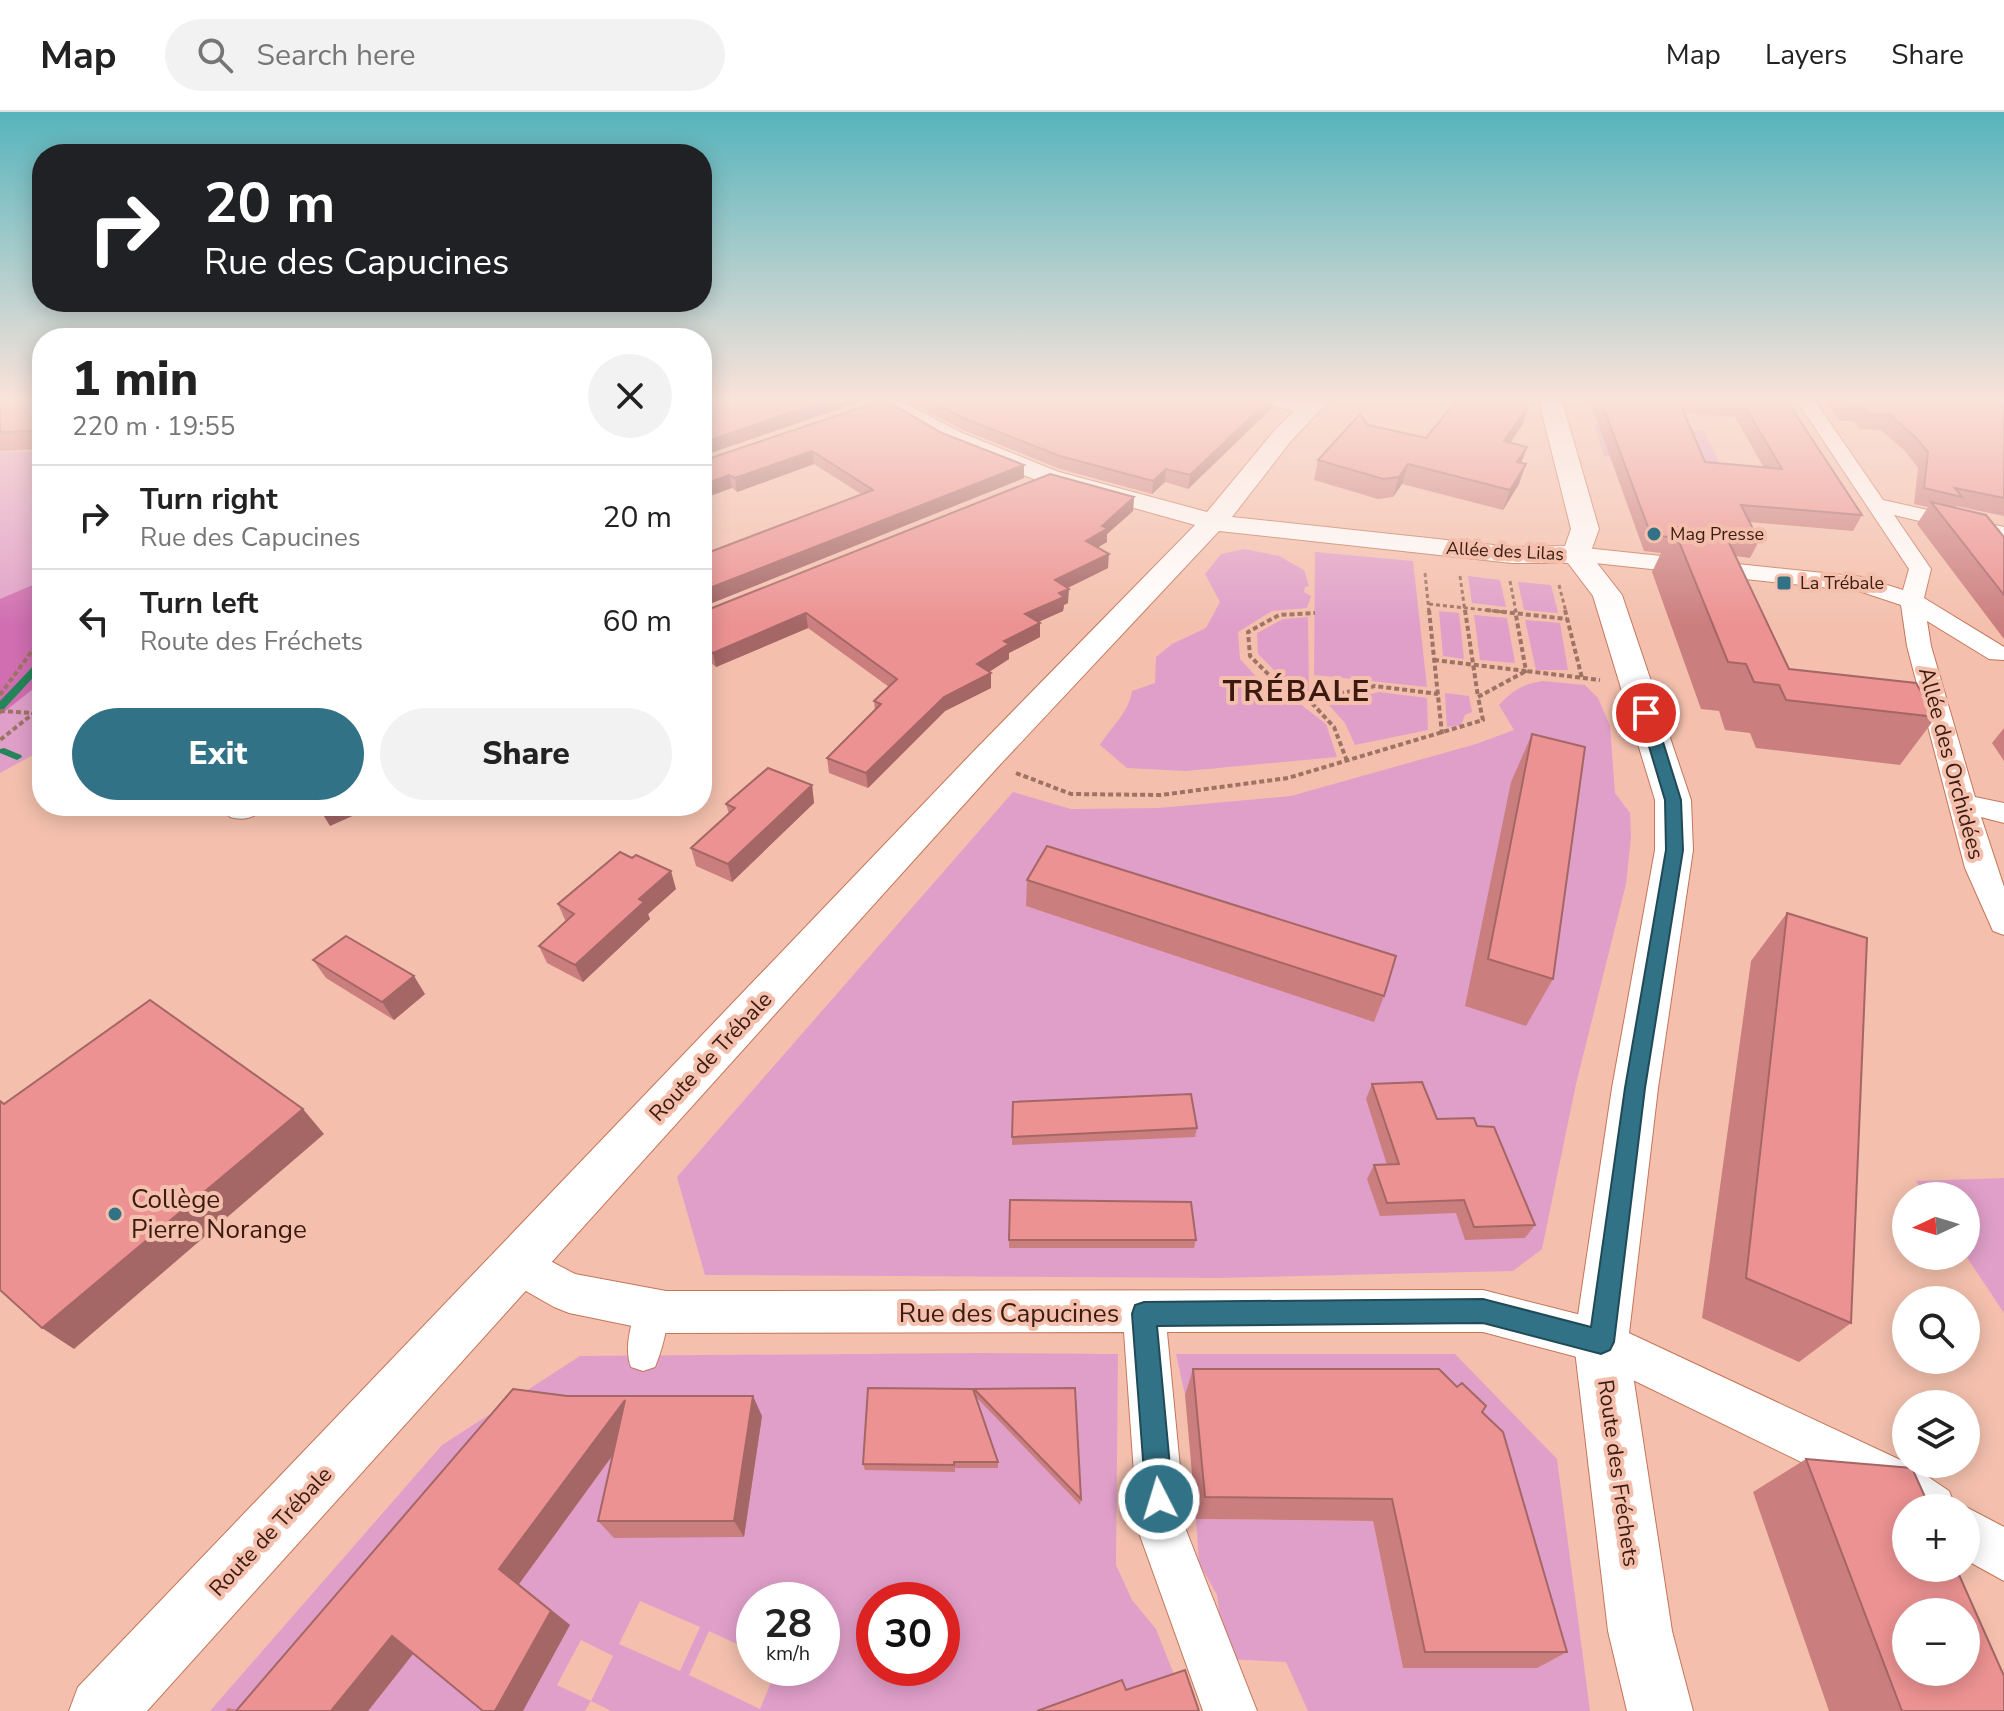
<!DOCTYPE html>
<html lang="en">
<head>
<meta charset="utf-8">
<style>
  :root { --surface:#fff; --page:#f2f2f2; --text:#222; --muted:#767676; --line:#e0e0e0; --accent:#327286 }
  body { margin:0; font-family:"Nunito Sans",sans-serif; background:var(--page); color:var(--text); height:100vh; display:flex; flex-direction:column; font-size:30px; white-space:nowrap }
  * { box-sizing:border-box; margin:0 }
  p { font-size:26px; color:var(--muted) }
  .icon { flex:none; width:44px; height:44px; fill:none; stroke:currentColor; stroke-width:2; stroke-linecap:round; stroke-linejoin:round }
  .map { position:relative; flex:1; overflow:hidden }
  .side { position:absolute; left:32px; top:216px; width:680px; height:488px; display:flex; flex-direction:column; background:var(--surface); border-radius:32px; box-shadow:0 4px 20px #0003 }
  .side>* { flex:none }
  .hud { position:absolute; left:32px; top:32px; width:680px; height:168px; border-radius:32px; box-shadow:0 4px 20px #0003; background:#202124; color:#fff; overflow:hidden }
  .needle { width:52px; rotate:266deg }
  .buttons { position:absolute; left:1892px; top:1070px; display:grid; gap:16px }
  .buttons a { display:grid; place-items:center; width:88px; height:88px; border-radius:50%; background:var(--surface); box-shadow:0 4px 20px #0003; font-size:40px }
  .speed { position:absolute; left:736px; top:1470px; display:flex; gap:16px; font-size:40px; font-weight:700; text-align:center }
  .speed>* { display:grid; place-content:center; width:104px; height:104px; border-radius:50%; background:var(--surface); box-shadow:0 4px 20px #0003; line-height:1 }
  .speed small { font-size:20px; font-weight:400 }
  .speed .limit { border:12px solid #d22; background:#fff; color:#111 }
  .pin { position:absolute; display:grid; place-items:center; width:68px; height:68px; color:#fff; margin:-34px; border:4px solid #fff; border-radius:50%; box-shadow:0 2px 8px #0007 }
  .me { position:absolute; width:88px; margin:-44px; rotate:355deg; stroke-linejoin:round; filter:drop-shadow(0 0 6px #0008) }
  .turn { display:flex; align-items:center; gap:28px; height:168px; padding:0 40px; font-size:36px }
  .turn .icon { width:104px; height:104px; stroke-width:2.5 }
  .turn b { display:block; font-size:56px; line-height:68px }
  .round { display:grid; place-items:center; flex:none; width:84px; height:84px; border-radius:42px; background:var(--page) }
  .overview { display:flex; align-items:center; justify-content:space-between; height:136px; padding:0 40px }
  h1 { font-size:48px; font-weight:800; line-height:60px }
  .primary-button { display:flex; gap:16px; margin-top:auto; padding:16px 40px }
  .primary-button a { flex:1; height:92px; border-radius:48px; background:var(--accent); color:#fff; font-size:32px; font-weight:800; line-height:92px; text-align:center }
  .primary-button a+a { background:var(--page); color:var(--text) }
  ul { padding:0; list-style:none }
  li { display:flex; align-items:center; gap:24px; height:104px; padding:0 40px; border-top:2px solid var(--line) }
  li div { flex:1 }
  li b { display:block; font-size:30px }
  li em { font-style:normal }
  header { display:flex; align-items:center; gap:48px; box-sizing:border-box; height:112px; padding:0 40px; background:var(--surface); border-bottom:2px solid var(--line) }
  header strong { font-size:38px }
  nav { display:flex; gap:44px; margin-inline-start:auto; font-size:28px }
  .search { width:560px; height:72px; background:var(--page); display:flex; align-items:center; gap:20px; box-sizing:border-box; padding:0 28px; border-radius:44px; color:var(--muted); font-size:30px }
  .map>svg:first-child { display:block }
</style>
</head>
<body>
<header>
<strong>Map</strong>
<div class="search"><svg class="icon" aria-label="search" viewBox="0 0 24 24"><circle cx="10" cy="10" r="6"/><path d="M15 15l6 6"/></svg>Search here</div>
<nav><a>Map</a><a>Layers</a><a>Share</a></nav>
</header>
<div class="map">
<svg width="2004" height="1599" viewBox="0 0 2004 1599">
  <rect width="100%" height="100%" fill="#f4c0ad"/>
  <g fill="#e09fc9" fill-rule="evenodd">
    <polygon points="1594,311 1703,319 1722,355 1604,344"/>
    <polygon points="42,339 42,638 0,661 0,340"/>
    <path d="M1244,437L1279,444L1304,458L1309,474L1305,475L1304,480L1311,484L1307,496L1272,499L1238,520L1240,547L1261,570L1290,584L1326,612L1337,645L1186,659L1127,656L1100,633C1112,614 1129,600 1132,579L1155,571L1156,545L1172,532L1206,516L1220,490L1205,462L1221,442Z"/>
    <polygon points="1315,440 1413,449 1427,575 1314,563"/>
    <polygon points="1468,464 1500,468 1506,495 1472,491"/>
    <polygon points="1518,470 1551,473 1558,501 1524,498"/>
    <polygon points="1439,499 1459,501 1464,547 1443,544"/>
    <polygon points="1474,503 1507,506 1515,551 1480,548"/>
    <polygon points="1308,505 1309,581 1279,563 1258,542 1257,521 1283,507"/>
    <polygon points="1525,508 1560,511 1568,558 1536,558"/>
    <path d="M1543,569L1585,573L1598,586L1610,614L1615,681L1630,701L1631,725L1626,772L1576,972L1542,1137L1513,1159L1221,1166L705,1163L677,1065L1013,680L1071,697L1158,696L1291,684L1476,632L1514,618L1499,593C1513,578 1523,572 1543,569Z"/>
    <polygon points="1379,580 1427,586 1428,618 1355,633 1345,611 1328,592"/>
    <polygon points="1445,581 1469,584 1472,600 1465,603 1461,613 1447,615"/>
    <polygon points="2004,1066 2004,1201 1966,1144 1966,1084 1926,1084 1916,1069"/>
    <path d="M979,1241L1118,1242L1116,1453L1132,1488L1156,1517L1177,1570L1063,1599H611L591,1589L585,1599H210L442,1333L580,1244ZM754,1488H822V1556H777L760,1597L689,1563L709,1519L754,1540ZM874,1488H942V1556H874ZM640,1489L700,1515L680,1559L619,1532ZM581,1528L613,1544L591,1589L557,1573Z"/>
    <polygon points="1176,1242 1455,1242 1557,1347 1590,1599 1308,1599 1286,1550 1225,1547 1217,1483 1199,1451 1196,1407 1373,1409 1403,1556 1419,1283 1185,1283"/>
  </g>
  <polygon fill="#d06eb1" points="42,469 42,570 0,603 0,487"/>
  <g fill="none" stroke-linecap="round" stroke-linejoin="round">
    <g fill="#25855a" fill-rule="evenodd">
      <polygon points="42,547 42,556 4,597 0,598 0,589 39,548"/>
      <polygon points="4,636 21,643 22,645 17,648 0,641 0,637"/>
    </g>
    <defs>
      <path id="pedestrian" d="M652,1182L663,1187C672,1206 663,1235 655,1255L643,1259L631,1255C623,1235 632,1206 641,1187Z"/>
      <g id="minor">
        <polygon points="1267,289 1301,289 1316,293 1318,297 1309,303 1270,293"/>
        <polygon points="1797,289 1815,289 1883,388 2004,415 2004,429 1894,403 1931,457 1924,486 2004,535 2004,548 1989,547 1927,509 1931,534 1975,685 2004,691 2004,711 1981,705 2004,775 2004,823 1993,819 1965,756 1907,534 1901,493 1859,479 1576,449 1565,442 1576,435 1862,465 1903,478 1909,457"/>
        <path d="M228,694H265C257,706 243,709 230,705L225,698Z"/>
        <polygon points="518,1132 575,1162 666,1179 1483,1178 1601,1208 1909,1352 1949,1379 1956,1396 1906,1396 1906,1407 1875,1386 1596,1250 1483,1220 1167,1220 1186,1418 1257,1599 1203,1599 1138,1418 1124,1220 666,1221 569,1201 554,1195 503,1166 497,1152 503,1138"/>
        <polygon points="1966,1395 2004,1415 2004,1469 1966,1448 1966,1396 1963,1396"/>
      </g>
      <polygon id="tertiary" points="872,289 901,289 962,321 1059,360 1207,400 1274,319 1304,289 1329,289 1291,329 1232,405 1512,435 1565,434 1571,417 1539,289 1562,289 1599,417 1590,442 1622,483 1691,688 1693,738 1658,976 1628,1230 1672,1519 1693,1599 1627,1599 1608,1519 1574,1230 1612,976 1655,738 1655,688 1593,484 1568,451 1512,451 1219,419 996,657 147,1599 69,1599 78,1575 972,641 1195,413 1041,370 944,331"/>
    </defs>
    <use href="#pedestrian" stroke="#c47558" stroke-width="2"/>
    <use href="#minor" stroke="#c47558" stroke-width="2"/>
    <use href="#tertiary" stroke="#c47558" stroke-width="2"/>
    <g stroke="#9e7364" stroke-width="3" stroke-dasharray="4 3" stroke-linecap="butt">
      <polyline points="1425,461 1429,500"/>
      <polyline points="1460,464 1465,500"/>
      <polyline points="1510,469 1516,500"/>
      <polyline points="1559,473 1566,500"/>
      <polyline points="1429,492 1504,500"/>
    </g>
    <g stroke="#9e7364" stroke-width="4" stroke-dasharray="5 3" stroke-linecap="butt">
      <polyline points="1429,498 1442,622"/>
      <polyline points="1465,498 1478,585"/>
      <polyline points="1486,498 1567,507"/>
      <polyline points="1565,498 1582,566"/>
      <polyline points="1434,548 1526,559 1515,498"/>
      <polyline points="0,583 42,525"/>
      <polyline points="1309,588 1270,564 1250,544 1248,520 1279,503 1315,501"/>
      <polyline points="0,599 34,601 0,628"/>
      <polyline points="1347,649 1334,615 1309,588 1375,574 1438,582"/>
      <polyline points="1016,661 1071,682 1161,683 1288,666 1483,608 1478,585 1526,559 1600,568"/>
    </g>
    <use href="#pedestrian" fill="#fff" fill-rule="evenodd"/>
    <use href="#minor" fill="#fff" fill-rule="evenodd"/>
    <use href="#tertiary" fill="#fff" fill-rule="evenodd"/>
  </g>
  <g fill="#cb7e7e" fill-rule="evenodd">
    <polygon points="0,289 42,289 42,337 0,339"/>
    <polygon points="880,289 1024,366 702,495 702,443 861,382 814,352 737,380 702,349"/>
    <polygon points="908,289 1273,289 1272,296 1188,377 1165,370 1152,382 1060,357 963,318"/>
    <path d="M1590,289H1787L1862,403L1853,419L1749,410L1759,429L1750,446L1736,444L1789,557L1936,605L1900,653L1756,636L1750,621L1725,618L1719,599L1701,597L1652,460L1661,441L1644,439ZM1684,301L1735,305L1764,356L1705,350Z"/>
    <polygon points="1825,289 2004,289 2004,404 1956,394 1955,396 2004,425 2004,527 1917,412 1928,395 1914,392 1918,356 1906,340 1881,318 1860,317 1854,310 1839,308"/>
    <polygon points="1523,312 1510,331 1527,335 1521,351 1519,372 1503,398 1402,372 1393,385 1378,387 1314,368 1318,348 1368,313 1426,326"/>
    <polygon points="1134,385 1133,399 1107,422 1107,430 1097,435 1108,456 1068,476 1068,491 1064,493 1063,499 1038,510 1040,525 1009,541 1009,547 989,560 991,561 991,576 945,599 868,676 829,661 827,646 875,598 874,589 889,575 808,516 716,555 710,550 702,553 702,500"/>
    <polygon points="2004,616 2004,649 1992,631"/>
    <polygon points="1532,622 1553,867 1526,914 1465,894 1511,670"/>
    <polygon points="812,673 814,691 732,770 696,754 691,736 729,702 726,692"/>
    <polygon points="1027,768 1384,884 1374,910 1026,794"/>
    <polygon points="676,777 648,802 650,807 583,870 547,851 539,834 566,810 558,792"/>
    <polygon points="1787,801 1851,1211 1799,1250 1702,1206 1751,849"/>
    <polygon points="313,848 425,882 394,908 326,866"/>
    <polygon points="1372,972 1437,1007 1477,1014 1535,1113 1525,1126 1465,1128 1456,1101 1380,1104 1367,1067 1374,1053 1387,1053 1366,987"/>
    <polygon points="1013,990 1197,1016 1195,1025 1012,1033"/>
    <polygon points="1010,1088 1196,1128 1194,1136 1009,1136"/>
    <polygon points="1193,1257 1482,1300 1567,1540 1537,1556 1403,1556 1373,1409 1196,1407 1185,1283"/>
    <polygon points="974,1277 1081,1387 1080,1393 976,1285 998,1350 998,1356 955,1356 955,1360 865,1358 863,1352"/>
    <polygon points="567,1284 762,1304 744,1425 614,1426 598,1409 613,1343 519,1472 570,1513 413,1541 368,1599 225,1599 228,1596 237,1598"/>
    <polygon points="1806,1347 2004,1599 1829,1599 1753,1380"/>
  </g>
  <g fill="#a56666">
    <polygon points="824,289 862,289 702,344 702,331"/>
    <polygon points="1268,289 1273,289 1272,296 1188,377 1190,363"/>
    <polygon points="1529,293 1523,312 1497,349 1504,329"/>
    <polygon points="1527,335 1520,354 1517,350"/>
    <polygon points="812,339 814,352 737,380 735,366"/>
    <polygon points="1408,352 1402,372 1393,385 1399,365"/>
    <polygon points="1526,352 1519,372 1503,398 1510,378"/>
    <polygon points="1024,353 1024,366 702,495 702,479"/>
    <polygon points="1166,357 1165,370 1152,382 1153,369"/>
    <polygon points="729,363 732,376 702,387 702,373"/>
    <polygon points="1134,385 1133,399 1107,422 1107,430 1085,443 1086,429"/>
    <polygon points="1109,442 1108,456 1055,482 1055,468"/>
    <polygon points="1069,477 1068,491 1064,493 1063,499 1025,516 1025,502 1059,481"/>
    <polygon points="806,501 808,516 716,555 713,541"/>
    <polygon points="1040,511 1040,525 1009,541 1009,547 978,567 977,552 1004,529"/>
    <polygon points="706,536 710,550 702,553 702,538"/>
    <polygon points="991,561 991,576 945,599 868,676 866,661 944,585"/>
    <polygon points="812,673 814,691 732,770 728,752"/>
    <polygon points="324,694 375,694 330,714 319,696"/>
    <polygon points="671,759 676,777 648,802 650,807 583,870 575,853 639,787"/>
    <polygon points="414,864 425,882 394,908 382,890"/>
    <polygon points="303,997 324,1022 74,1237 42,1216"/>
    <polygon points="753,1284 762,1304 744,1425 734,1409"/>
    <polygon points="625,1288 638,1308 519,1472 570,1513 523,1599 495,1599 499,1457"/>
    <polygon points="392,1524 417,1537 368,1599 331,1599"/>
    <polygon points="891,1556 899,1556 882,1567 880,1563"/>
  </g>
  <g fill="#ec9292" stroke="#a56666" stroke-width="2" fill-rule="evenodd">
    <polygon points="0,289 42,289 42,319 0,320"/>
    <polygon points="702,289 824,289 702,331"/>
    <polygon points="880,289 887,289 942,321 1024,353 702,479 702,443 873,378 812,339 735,366 729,363 702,373 702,349"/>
    <polygon points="931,289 1268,289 1190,363 1166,357 1153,369 1060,344 963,306"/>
    <polygon points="1456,289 1512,289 1529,293 1504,329 1527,335 1517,350 1526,352 1510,378 1408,352 1399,365 1383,367 1318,348 1360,302 1368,313 1426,326"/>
    <polygon points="1601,289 1679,289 1705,350 1782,357 1742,290 1734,289 1787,289 1862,403 1741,393 1759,429 1727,426 1724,420 1673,415 1668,425 1651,423"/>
    <polygon points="1844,289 2004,289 2004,386 1955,376 1962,385 1924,376 1928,340 1915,325 1890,303 1868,302 1863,295 1847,294"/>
    <polygon points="1050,362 1134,385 1102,414 1108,416 1086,429 1109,442 1055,468 1069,477 1059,481 1064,485 1025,502 1040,511 1004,529 1009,532 977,552 991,561 944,585 866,661 827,646 881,592 874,589 897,567 806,501 713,541 706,536 702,538 702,500"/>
    <polygon points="1931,390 1986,403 2004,425 2004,483"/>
    <polygon points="1673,415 1724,420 1789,557 1916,571 1936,605 1786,588 1779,573 1754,570 1746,552 1728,550"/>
    <polygon points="1532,622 1585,635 1553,867 1488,847"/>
    <polygon points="768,656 812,673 728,752 691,736 735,696 726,692"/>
    <polygon points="1047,734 1396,844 1384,884 1027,768"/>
    <polygon points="620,740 632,746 636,743 671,759 639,787 644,790 575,853 539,834 574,802 558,792"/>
    <polygon points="1787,801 1867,826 1851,1211 1746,1166"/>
    <polygon points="346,824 414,864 382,890 313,848"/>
    <polygon points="150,888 303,997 42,1216 0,1178 0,989 4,992"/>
    <polygon points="1422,970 1437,1007 1474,1006 1477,1014 1494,1015 1535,1113 1474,1115 1464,1088 1387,1091 1374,1053 1399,1052 1372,972"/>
    <polygon points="1191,982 1197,1016 1012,1025 1013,990"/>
    <polygon points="1010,1088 1191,1090 1196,1128 1009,1128"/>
    <polygon points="1193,1257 1439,1257 1457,1275 1462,1271 1486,1294 1482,1300 1503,1320 1567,1540 1425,1540 1392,1387 1205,1385"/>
    <polygon points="868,1276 973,1277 998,1350 954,1350 954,1353 863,1352"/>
    <polygon points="1075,1276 1081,1387 974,1277"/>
    <polygon points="513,1277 567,1284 753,1284 734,1409 598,1409 625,1288 499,1457 551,1499 495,1599 483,1599 392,1524 331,1599 236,1599"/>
    <path d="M1806,1347L1912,1356L1930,1396H1906V1456H1956L2004,1564V1599H1902ZM1906,1500H1966V1560H1906Z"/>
    <polygon points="879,1556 891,1556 880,1563"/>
    <polygon points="1185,1558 1199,1599 1037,1599 1122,1568 1126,1578"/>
  </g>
  <linearGradient id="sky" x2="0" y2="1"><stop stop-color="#56b4bc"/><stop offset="0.56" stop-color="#fae3da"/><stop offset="1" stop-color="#fae3da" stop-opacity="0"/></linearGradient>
  <rect width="2004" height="513" fill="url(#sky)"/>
  <polygon fill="#327286" stroke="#204a57" stroke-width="2" points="1646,597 1654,601 1681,688 1683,738 1645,976 1614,1230 1610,1238 1601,1242 1483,1211 1157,1214 1173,1387 1169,1396 1159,1400 1150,1396 1146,1387 1132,1202 1135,1193 1144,1190 1483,1187 1591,1215 1625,976 1666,738 1665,688 1639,601"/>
  <g fill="#327286" stroke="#f4c0ad" stroke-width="3">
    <circle cx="1654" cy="422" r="8"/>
    <rect x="1776" y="463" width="16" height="16" rx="4"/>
    <circle cx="115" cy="1102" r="8"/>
  </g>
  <g text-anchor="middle" stroke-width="8" stroke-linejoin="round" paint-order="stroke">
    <g font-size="18" fill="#3b1b10" stroke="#f4c0ad" text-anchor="start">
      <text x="1670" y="428">Mag Presse</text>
      <text x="1800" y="477">La Trébale</text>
    </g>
    <g font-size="18" fill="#3b1b10" stroke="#f4c0ad">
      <text transform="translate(1505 439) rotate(3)" y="6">Allée des Lilas</text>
    </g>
    <g font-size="22" fill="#3b1b10" stroke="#f4c0ad">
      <text transform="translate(1952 651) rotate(75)" y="8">Allée des Orchidées</text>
      <text transform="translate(710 944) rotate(-47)" y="8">Route de Trébale</text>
      <text transform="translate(1619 1361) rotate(82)" y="8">Route des Fréchets</text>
      <text transform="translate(270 1419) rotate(-47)" y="8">Route de Trébale</text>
    </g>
    <g font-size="26" fill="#3b1b10" stroke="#f4c0ad" text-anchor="start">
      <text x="131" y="1096">Collège<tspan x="131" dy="30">Pierre Norange</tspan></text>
    </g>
    <g font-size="26" fill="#3b1b10" stroke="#f4c0ad">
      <text x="1009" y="1210">Rue des Capucines</text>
    </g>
    <g font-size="30" font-weight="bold" letter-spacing="2" fill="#3b1b10" stroke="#f4c0ad">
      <text x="1297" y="589">TRÉBALE</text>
    </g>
  </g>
</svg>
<div class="buttons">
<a><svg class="needle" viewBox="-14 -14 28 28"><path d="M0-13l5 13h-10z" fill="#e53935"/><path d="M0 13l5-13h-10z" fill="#767676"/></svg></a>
<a><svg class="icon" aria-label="search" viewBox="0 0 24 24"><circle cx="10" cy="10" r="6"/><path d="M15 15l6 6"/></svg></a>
<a><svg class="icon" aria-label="layers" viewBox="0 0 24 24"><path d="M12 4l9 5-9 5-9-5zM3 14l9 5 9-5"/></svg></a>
<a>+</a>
<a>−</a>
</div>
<div class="speed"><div>28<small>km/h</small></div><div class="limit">30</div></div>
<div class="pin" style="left:1646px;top:601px;background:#d93025"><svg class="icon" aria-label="arrive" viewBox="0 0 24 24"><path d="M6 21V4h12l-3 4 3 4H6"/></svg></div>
<svg class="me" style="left:1159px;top:1387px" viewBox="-20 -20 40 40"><circle r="17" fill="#327286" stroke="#fff" stroke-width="3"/><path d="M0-11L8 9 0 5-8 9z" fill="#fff"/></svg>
<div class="hud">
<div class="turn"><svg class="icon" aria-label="right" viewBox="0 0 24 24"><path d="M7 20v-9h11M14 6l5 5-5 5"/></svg><div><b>20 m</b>Rue des Capucines</div></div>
</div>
<section class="side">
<div class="overview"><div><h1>1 min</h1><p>220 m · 19:55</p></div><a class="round"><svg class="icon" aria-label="close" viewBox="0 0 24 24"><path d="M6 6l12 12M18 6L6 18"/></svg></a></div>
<ul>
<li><svg class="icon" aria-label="right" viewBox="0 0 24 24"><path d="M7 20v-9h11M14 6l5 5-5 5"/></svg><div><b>Turn right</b><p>Rue des Capucines</p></div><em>20 m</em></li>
<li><svg class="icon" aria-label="left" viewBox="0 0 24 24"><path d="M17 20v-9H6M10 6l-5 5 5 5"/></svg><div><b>Turn left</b><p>Route des Fréchets</p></div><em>60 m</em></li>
</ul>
<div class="primary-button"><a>Exit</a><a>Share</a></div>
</section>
</div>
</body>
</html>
